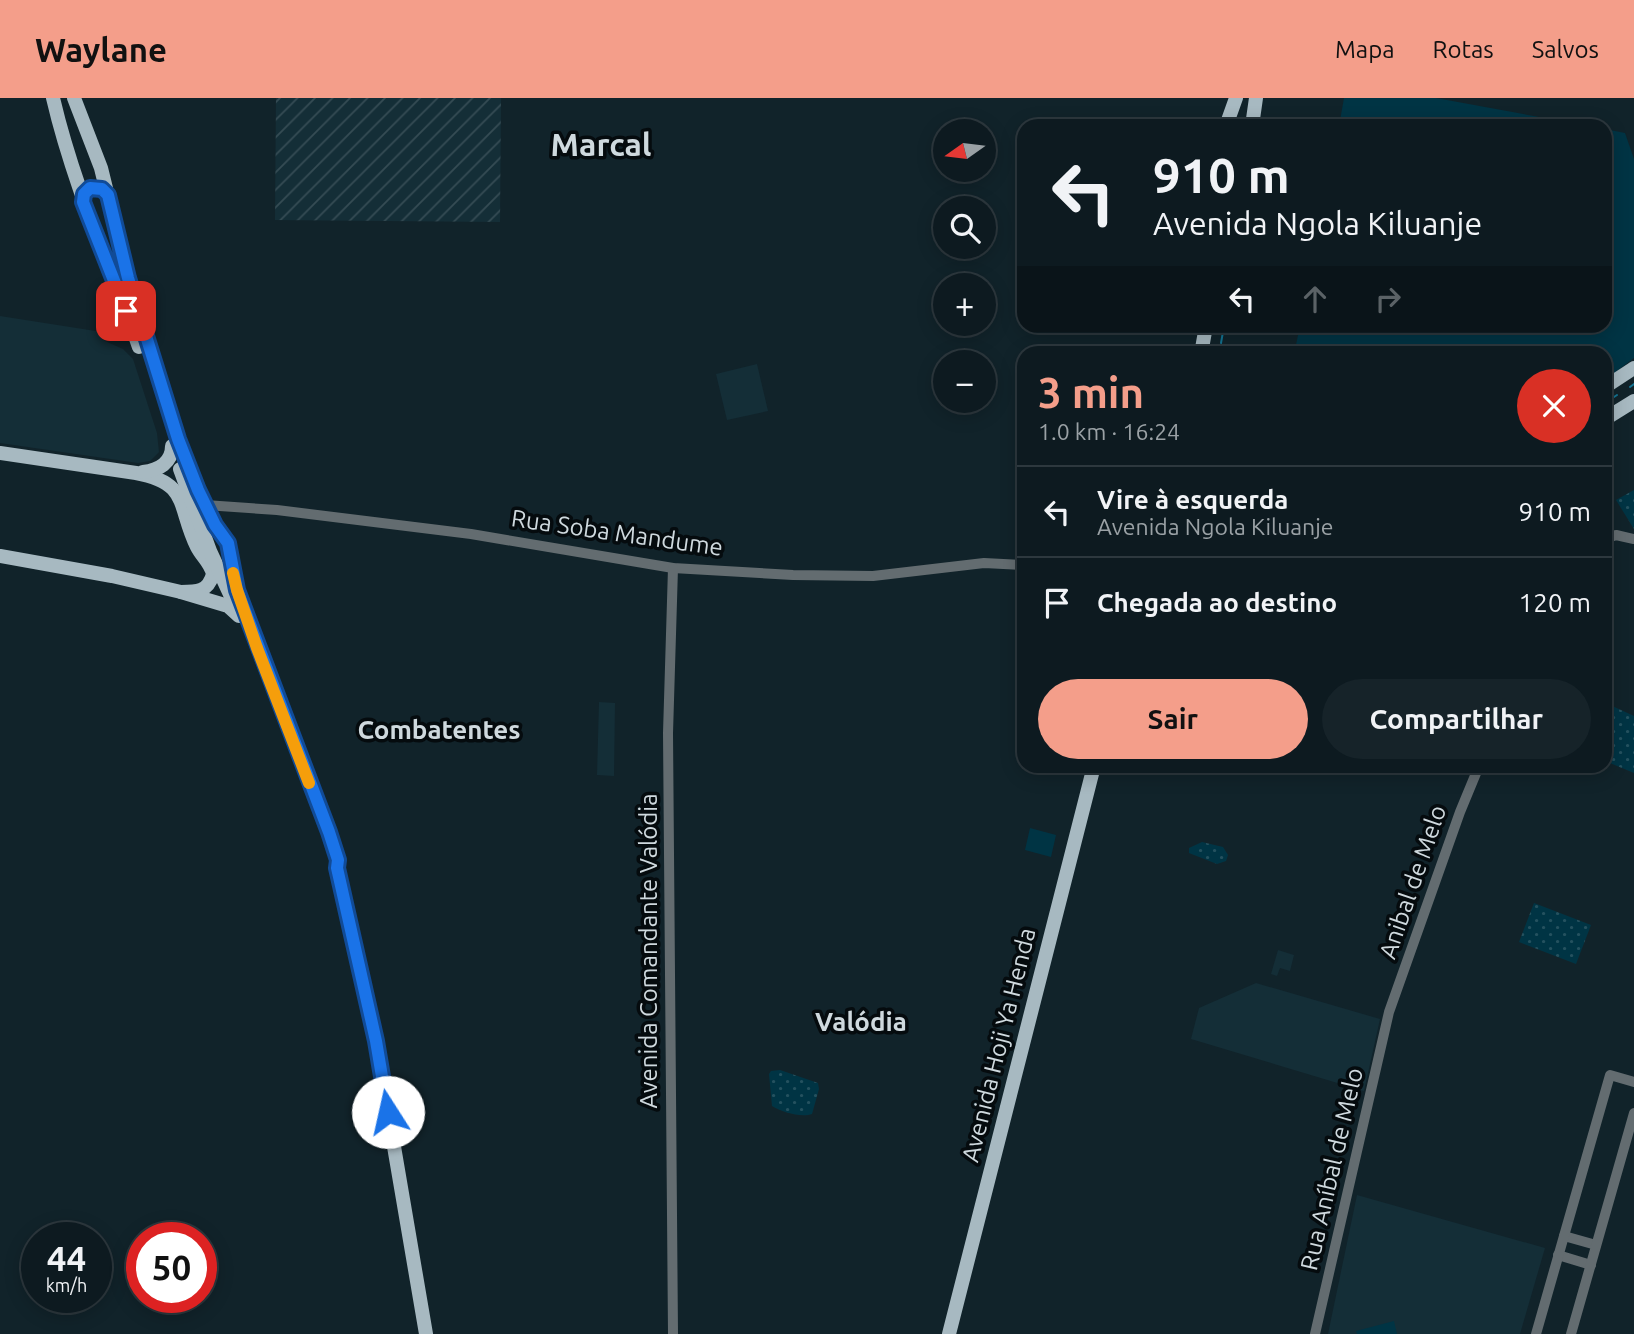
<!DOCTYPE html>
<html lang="pt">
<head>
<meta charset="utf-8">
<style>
  :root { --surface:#0d1a20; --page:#162329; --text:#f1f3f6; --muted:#9aa1a5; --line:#2d383e; --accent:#f49e8a }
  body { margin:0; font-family:Ubuntu,sans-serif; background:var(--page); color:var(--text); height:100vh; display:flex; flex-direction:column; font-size:26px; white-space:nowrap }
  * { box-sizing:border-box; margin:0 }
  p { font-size:23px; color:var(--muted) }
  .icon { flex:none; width:38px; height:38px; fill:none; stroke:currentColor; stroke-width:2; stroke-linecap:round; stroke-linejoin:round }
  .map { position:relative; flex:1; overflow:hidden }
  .drawer { position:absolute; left:1017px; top:248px; width:595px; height:427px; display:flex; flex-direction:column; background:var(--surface); border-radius:21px; box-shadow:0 4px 18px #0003,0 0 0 2px var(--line) }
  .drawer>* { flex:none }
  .hud { position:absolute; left:1017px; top:21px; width:595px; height:214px; border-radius:21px; box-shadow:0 4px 18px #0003,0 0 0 2px var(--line); background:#0d1a20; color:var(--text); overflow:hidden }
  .needle { width:46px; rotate:256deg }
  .fabs { position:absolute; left:933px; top:21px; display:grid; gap:14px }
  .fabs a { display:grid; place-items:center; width:63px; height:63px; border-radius:50%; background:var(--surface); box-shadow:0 4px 18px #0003,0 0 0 2px var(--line); font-size:35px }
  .speed { position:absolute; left:21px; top:1124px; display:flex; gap:14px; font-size:35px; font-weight:700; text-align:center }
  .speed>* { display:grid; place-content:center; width:91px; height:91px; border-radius:50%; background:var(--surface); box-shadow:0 4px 18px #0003,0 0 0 2px var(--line); line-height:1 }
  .speed small { font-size:18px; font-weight:400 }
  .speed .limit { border:10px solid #d22; background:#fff; color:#111 }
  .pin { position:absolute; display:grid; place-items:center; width:60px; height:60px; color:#fff; margin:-30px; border-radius:14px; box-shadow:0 4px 10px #0006 }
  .me { position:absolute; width:77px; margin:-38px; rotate:350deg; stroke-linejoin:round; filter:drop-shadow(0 0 5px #0008) }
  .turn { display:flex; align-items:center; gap:24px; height:147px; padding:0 21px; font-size:32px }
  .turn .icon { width:91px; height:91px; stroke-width:2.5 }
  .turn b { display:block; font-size:49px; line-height:60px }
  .lanes { display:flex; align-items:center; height:66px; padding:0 21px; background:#0003; justify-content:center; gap:35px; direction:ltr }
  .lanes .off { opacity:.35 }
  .round { display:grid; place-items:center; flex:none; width:74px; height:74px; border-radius:37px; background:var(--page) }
  .overview { display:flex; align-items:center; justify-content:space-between; height:119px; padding:0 21px }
  h1 { font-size:42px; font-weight:700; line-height:52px; color:var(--accent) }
  .primary-button { display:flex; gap:14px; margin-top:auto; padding:14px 21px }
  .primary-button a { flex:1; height:80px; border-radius:42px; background:var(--accent); color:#111; font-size:28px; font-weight:700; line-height:80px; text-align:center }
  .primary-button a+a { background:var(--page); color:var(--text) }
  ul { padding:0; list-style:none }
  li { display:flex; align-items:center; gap:21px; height:91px; padding:0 21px; border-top:2px solid var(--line) }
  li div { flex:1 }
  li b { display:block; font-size:26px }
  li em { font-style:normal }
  header { display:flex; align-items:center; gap:42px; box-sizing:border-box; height:98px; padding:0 35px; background:var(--accent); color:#111 }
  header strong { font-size:33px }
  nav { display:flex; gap:38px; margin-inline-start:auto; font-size:24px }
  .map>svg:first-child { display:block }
</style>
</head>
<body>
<header>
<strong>Waylane</strong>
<nav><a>Mapa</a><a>Rotas</a><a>Salvos</a></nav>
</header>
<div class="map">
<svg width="1634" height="1236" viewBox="0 0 1634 1236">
  <defs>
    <pattern id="industrial-furrows" width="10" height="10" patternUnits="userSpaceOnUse" patternTransform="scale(1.75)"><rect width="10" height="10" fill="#142e37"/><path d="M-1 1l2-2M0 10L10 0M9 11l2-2" fill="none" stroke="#354c54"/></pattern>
    <pattern id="park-dots" width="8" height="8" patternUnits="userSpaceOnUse" patternTransform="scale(1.75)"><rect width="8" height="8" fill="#003444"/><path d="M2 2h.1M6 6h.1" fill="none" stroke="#24515f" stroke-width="1.8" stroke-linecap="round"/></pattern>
  </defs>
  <rect width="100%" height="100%" fill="#11232a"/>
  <g fill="#142e37">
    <polygon points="0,218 102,234 105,243 123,251 133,261 157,335 159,354 150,363 138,365 0,345"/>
    <polygon points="757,266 768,313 727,322 716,276"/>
    <polygon points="599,604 615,605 614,678 597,677"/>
    <polygon points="1278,852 1294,857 1290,873 1280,870 1277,878 1271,876"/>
    <polygon points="1256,885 1380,921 1364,993 1191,941 1199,910"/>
    <polygon points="1357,1097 1545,1150 1520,1236 1328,1236"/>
  </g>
  <polygon fill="url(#industrial-furrows)" points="276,0 501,0 500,124 275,122"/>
  <g fill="#003444">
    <polygon points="1344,0 1436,0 1588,28 1339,28"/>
    <polygon points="1605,31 1625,35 1634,61 1634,260 1605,282 1605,256 1294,256 1300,228 1605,228"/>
    <polygon points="1030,730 1056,737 1051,759 1025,752"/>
    <polygon points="1394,1223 1397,1236 1357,1236 1356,1233"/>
  </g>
  <g fill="url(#park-dots)">
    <polygon points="1634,392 1634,431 1616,402"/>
    <polygon points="1610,607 1634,618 1634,675 1605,663 1605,621"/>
    <polygon points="1202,744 1223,749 1228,757 1226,763 1217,766 1189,755 1189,750"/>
    <polygon points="1534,805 1591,827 1576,866 1519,844"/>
    <path d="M780,972L818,985L819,991L812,1016C801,1020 782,1014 772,1008L769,976L771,973Z"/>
  </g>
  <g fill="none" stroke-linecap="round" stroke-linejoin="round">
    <g stroke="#137493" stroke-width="2">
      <polyline points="1221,245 1224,228"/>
      <polyline points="1630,289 1634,286"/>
      <polyline points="1605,305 1617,297"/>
    </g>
    <g stroke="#636c70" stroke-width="10">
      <polyline points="205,407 277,412 471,436 673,470 793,477 873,478 984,465 1024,467"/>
      <polyline points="1605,441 1616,437 1634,441"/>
      <polyline points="673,470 668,635 673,1236"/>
      <polyline points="1564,1138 1596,1147"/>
      <polyline points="1558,1157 1591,1167"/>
      <polyline points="1315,1236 1389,914 1460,714 1479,668"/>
      <polyline points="1536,1236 1610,977 1634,984"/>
      <polyline points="1571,1236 1634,1015"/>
    </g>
    <g stroke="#a7b9c1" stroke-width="14">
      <path d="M53,0C73,86 109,166 139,249"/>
      <polyline points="74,0 101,70 128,180 178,341 198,392 215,427 227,445 241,506 329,734 338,763 336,770 376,943 426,1236"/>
      <polyline points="1226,28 1236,0"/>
      <polyline points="1252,28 1256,0"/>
      <polyline points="1201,256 1206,228"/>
      <polyline points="1605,289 1634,270"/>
      <polyline points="1605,321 1634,303"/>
      <path d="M0,355L136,375C190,385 177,408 197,449C202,459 210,464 213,476C208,494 197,494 181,494"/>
      <polyline points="180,371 210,453 234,505"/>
      <path d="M143,374C159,372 172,365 172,348"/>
      <polyline points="0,458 112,478 181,494 228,508 239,518"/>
      <polyline points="949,1236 1094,668"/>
    </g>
  </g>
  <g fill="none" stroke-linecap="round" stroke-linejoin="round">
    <defs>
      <polyline id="route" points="126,213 83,104 84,96 90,90 102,91 108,97 128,180 178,341 198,392 215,427 228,445 237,492 329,734 338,762 337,770 376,943 388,1014"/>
    </defs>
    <use href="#route" stroke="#114b97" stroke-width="18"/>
    <use href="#route" stroke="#1a73e8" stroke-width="12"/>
    <polyline stroke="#f59e0b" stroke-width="12" points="233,475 237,492 257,550 309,685"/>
  </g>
  <g text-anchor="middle" stroke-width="7" stroke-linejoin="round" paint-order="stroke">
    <g font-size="24" fill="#cfd9de" stroke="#050b0e">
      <text transform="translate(617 435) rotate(8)" y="8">Rua Soba Mandume</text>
      <text transform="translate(1413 784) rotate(-71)" y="8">Anibal de Melo</text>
      <text transform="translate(649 853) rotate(-90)" y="8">Avenida Comandante Valódia</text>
      <text transform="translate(999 947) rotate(-76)" y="8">Avenida Hoji Ya Henda</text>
      <text transform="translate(1332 1071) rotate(-77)" y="8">Rua Aníbal de Melo</text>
    </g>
    <g font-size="26" font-weight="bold" fill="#cfd9de" stroke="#050b0e">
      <text x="439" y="641">Combatentes</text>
      <text x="861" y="933">Valódia</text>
    </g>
    <g font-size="32" font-weight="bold" fill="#cfd9de" stroke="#050b0e">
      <text x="601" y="58">Marcal</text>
    </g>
  </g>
</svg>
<div class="fabs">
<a><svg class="needle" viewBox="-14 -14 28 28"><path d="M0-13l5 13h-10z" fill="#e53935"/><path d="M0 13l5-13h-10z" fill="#9aa1a5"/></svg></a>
<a><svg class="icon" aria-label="search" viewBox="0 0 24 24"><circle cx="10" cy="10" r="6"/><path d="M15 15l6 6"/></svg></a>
<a>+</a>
<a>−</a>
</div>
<div class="speed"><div>44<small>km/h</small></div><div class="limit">50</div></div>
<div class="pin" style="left:126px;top:213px;background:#d93025"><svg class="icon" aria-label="arrive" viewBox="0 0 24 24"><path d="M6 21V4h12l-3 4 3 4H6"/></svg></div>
<svg class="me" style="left:388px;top:1014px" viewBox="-20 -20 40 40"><circle r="19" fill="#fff"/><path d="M0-13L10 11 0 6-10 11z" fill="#1a73e8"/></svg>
<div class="hud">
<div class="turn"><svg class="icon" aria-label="left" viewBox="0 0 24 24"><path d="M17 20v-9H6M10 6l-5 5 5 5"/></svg><div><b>910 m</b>Avenida Ngola Kiluanje</div></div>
<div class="lanes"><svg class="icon" aria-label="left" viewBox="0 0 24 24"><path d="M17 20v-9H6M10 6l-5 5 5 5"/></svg><svg class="icon off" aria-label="ahead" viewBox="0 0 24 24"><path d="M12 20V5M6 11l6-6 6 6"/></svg><svg class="icon off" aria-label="right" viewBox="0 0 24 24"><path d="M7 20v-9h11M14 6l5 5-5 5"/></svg></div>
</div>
<section class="drawer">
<div class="overview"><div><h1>3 min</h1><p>1.0 km · 16:24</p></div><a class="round" style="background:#d93025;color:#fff"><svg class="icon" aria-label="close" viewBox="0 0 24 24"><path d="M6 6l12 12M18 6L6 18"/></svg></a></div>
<ul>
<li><svg class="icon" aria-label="left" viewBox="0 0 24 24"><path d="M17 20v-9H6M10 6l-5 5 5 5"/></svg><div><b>Vire à esquerda</b><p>Avenida Ngola Kiluanje</p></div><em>910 m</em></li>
<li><svg class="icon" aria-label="arrive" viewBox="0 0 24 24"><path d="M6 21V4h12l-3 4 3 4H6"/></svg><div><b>Chegada ao destino</b></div><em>120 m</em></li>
</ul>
<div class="primary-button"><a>Sair</a><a>Compartilhar</a></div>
</section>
</div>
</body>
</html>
